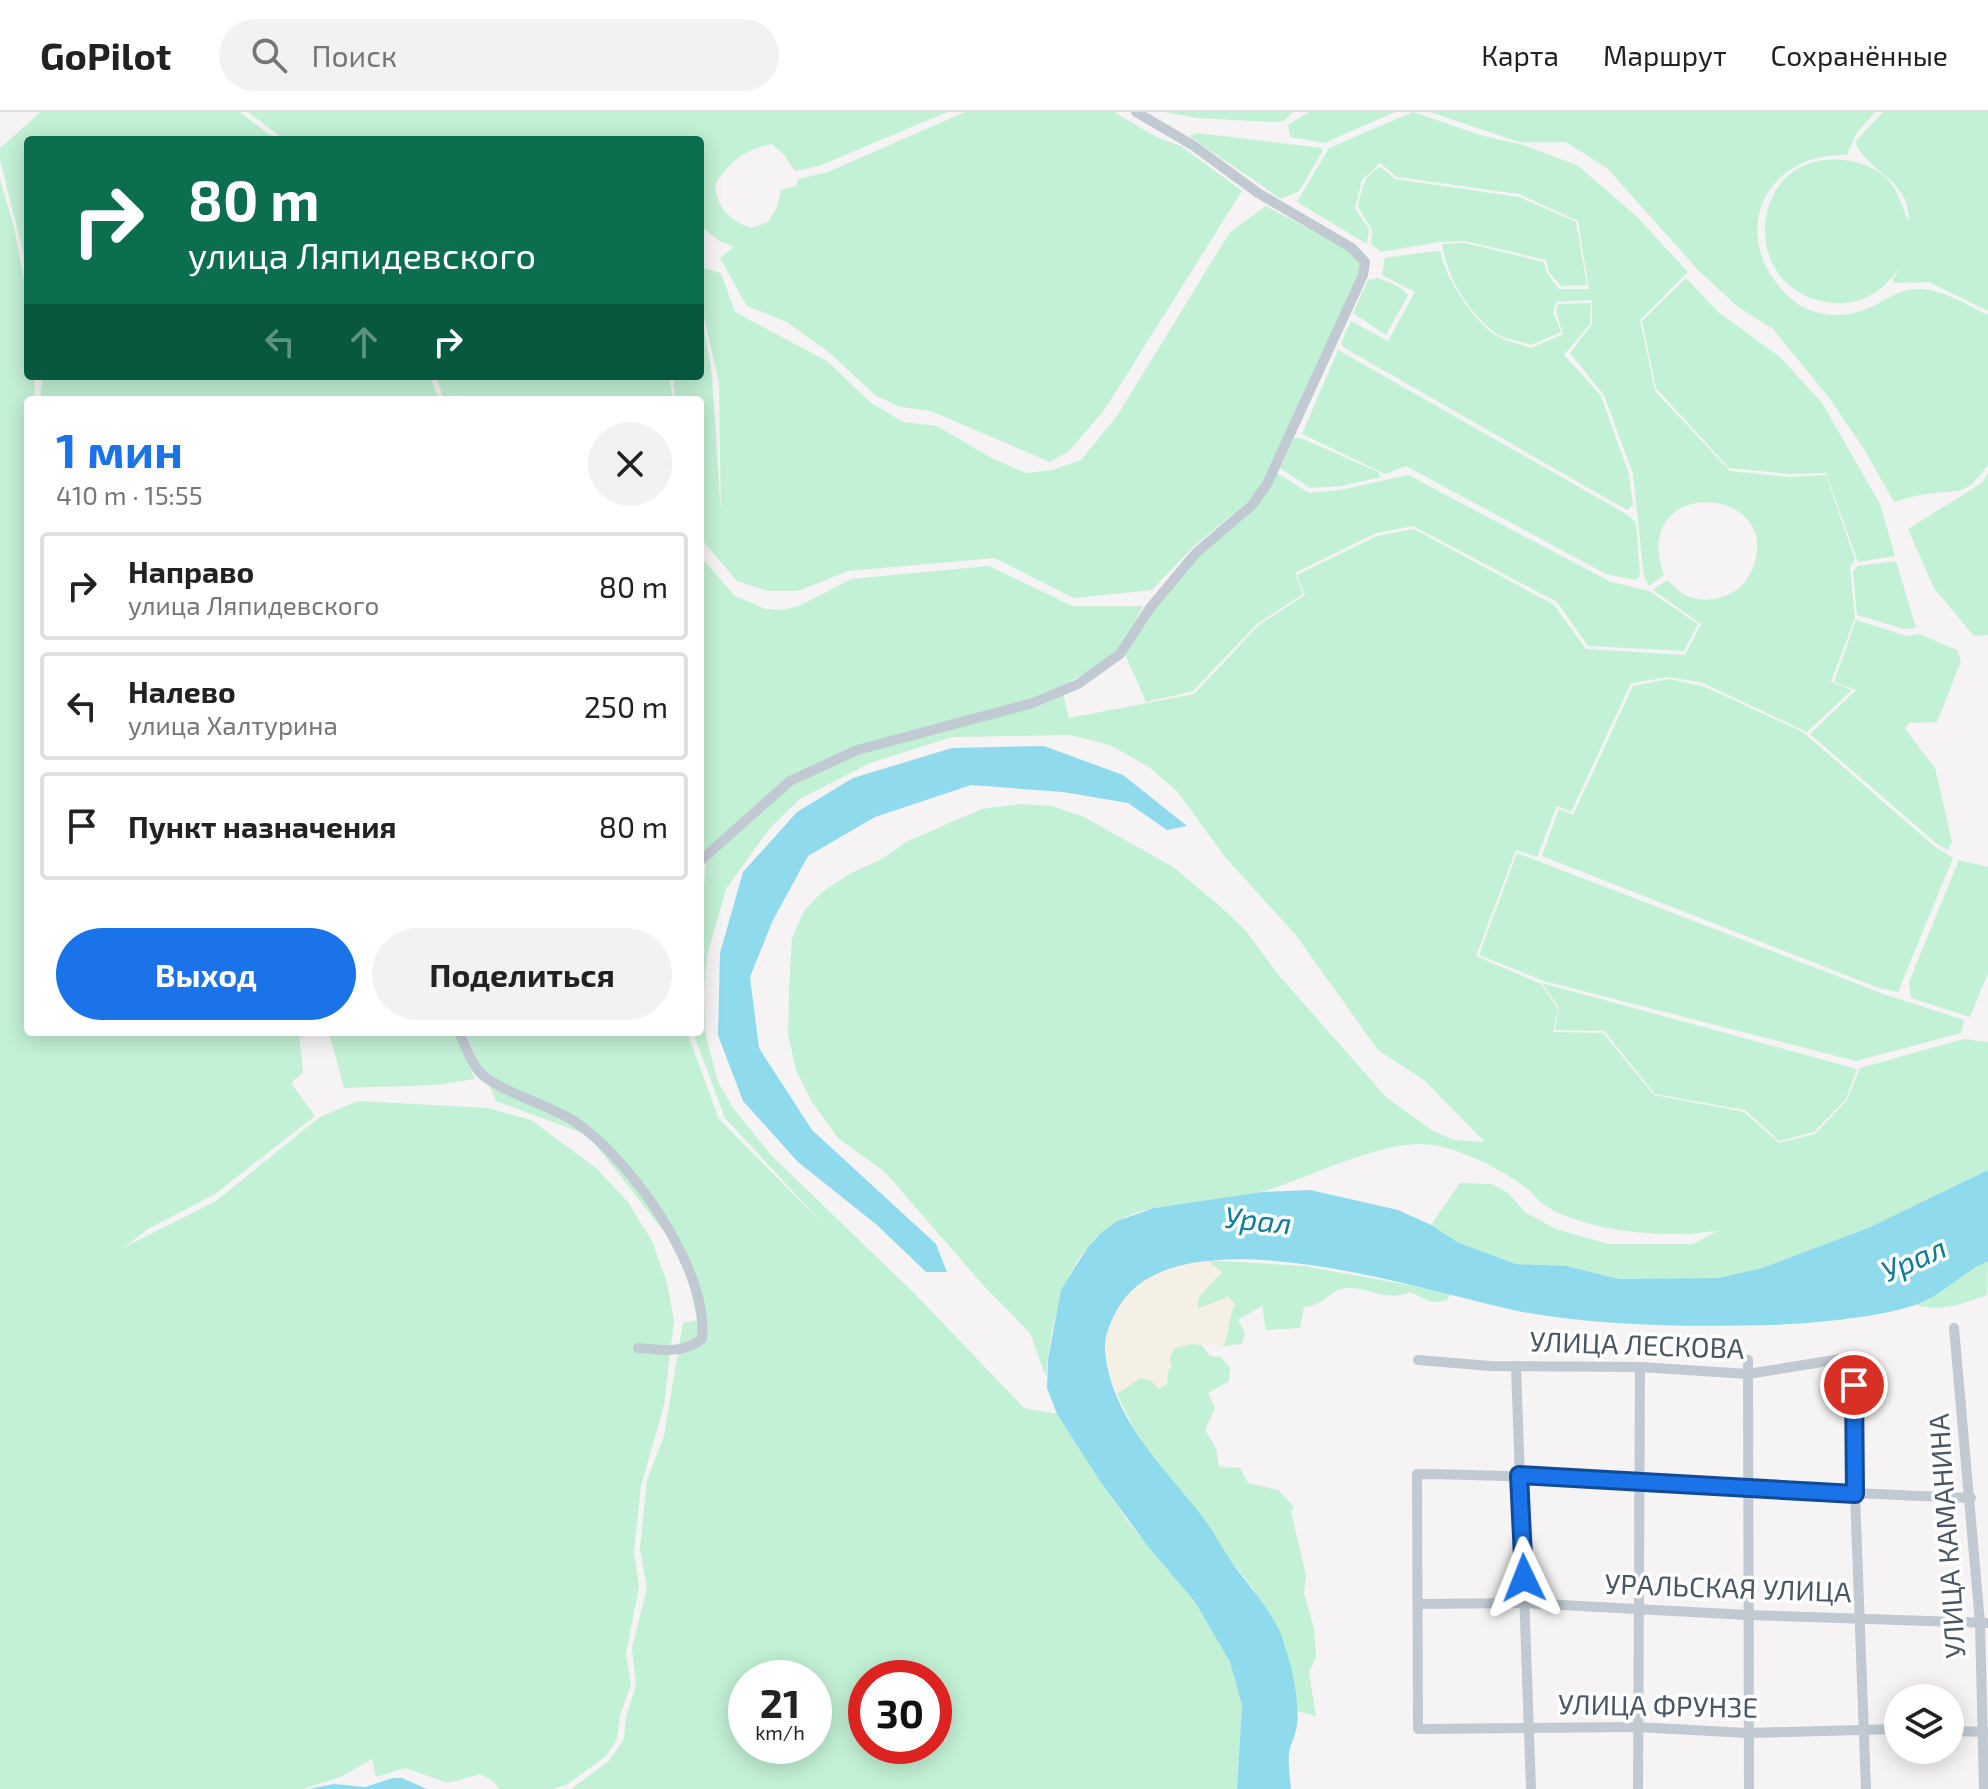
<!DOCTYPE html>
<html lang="ru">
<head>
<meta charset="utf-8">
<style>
  :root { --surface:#fff; --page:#f2f2f2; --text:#222; --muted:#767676; --line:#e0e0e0; --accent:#1a73e8 }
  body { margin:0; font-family:"Exo 2",sans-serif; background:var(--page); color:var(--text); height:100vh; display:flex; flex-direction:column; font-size:30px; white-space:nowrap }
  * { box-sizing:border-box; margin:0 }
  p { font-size:26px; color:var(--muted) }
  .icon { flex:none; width:44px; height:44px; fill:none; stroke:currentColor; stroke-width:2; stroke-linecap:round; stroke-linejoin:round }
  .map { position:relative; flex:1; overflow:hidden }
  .sheet { position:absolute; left:24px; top:284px; width:680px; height:640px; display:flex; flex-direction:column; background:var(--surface); border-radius:8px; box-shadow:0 4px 20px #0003 }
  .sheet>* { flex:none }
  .guide { position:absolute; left:24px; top:24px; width:680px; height:244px; border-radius:8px; box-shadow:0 4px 20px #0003; background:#0b6e4f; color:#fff; overflow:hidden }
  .controls { position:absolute; left:1884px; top:1572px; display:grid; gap:16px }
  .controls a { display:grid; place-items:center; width:80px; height:80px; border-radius:50%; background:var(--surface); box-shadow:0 4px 20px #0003; font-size:40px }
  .speed { position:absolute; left:728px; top:1548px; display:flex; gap:16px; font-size:40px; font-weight:700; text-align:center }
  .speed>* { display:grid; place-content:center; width:104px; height:104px; border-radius:50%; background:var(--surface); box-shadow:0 4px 20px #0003; line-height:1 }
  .speed small { font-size:20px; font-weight:400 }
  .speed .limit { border:12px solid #d22; background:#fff; color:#111 }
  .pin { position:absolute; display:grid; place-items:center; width:68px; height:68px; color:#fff; margin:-34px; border:4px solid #fff; border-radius:50%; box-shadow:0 2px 8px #0007 }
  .me { position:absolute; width:88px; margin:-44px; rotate:358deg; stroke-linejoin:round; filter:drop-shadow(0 0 6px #0008) }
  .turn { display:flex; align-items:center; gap:28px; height:168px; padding:0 32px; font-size:36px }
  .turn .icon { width:104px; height:104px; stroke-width:2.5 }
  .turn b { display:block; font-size:56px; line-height:68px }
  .lanes { display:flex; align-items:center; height:76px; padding:0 32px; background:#0003; justify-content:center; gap:40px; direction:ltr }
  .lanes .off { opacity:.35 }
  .round { display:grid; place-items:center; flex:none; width:84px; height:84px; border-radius:42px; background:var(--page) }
  .summary { display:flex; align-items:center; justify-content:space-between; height:136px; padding:0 32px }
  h1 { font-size:48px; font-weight:700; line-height:60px; color:var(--accent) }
  .button { display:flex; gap:16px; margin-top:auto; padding:16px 32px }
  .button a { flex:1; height:92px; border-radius:48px; background:var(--accent); color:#fff; font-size:32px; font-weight:700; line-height:92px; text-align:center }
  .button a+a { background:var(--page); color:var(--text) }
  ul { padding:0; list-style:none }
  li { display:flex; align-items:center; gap:24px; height:108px; margin:0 16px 12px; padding:0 16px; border:4px solid var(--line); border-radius:8px }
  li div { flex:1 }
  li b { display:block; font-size:30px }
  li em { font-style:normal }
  header { display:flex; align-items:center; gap:48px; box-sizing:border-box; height:112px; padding:0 40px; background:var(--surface); border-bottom:2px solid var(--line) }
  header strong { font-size:38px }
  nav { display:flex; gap:44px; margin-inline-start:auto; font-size:28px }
  .search { width:560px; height:72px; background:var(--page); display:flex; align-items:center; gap:20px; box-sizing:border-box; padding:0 28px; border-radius:44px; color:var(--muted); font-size:30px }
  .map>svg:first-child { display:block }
</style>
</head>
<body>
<header>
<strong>GoPilot</strong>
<div class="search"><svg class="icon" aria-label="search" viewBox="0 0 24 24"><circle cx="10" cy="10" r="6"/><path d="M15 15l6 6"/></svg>Поиск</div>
<nav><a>Карта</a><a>Маршрут</a><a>Сохранённые</a></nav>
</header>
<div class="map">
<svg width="1988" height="1677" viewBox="0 0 1988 1677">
  <rect width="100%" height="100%" fill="#f5f3f3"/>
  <g fill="#c3f1d5" fill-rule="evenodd">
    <polygon points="41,0 240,0 276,28 28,28 28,159 0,48 0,36"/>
    <path d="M248,0H947L819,54L795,59L785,44L772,32C744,38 731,48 715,72C717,96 728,107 751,116L768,110L777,95L781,78L797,74L798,67L828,60L965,0H1114L1156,25L1181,34L1242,79L1105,297L1069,339L1050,350L931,299L900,295L875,283L831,242L787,210L747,194L720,146L734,135L718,128L700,113V28H285Z"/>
    <polygon points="1164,0 1293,0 1284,9 1272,10 1197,6"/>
    <polygon points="1309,0 1395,0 1324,31 1290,25 1288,13"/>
    <path d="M1413,0L1483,24L1520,32L1577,53L1636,104L1688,160L1640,208L1655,279L1730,359L1789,365L1826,363L1855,448L1850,454L1855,506L1831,570L1852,578L1807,620L1703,571L1669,565L1631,571L1571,700L1557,694L1537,745L1516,738L1476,844L1541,872L1558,897L1553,920L1603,921L1654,983L1744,1000L1779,1031L1815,1022L1847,988L1860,956L1964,927L1988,930V1058L1868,1116L1762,1156L1718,1166L1619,1167L1567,1154L1516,1152L1459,1131L1431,1113L1460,1071L1492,1072L1508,1081L1526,1101L1556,1117L1608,1132H1693L1719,1118C1674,1128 1583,1120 1543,1092C1538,1089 1535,1083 1530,1079C1505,1059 1470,1041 1438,1034C1389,1023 1312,1065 1264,1079C1229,1090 1191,1089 1155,1096C1073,1110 1052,1194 1046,1265L1030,1221L983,1173L885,1060L839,1027L812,990L796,958L788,922L789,878L792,827L804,799L822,780L851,761L880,748L908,729L982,697L1019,692L1052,694L1084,705L1173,755L1222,796L1247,820L1276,860L1386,985L1433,1019L1454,1028L1485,1030L1424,968L1378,938L1295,822L1225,745L1177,679L1149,655L1110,633L1070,623L952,625L870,651L800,687L770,716L726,777L707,844L704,880L705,920L718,970L733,996L772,1044L915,1182L1024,1296L1057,1302L1128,1410L1195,1490L1230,1550L1242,1593L1237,1677H571L609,1649L624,1627L626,1604L636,1574L632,1536L647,1476L640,1437L647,1368L664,1324L683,1211L697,1208L683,1144L588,1023L496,989L465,920H687L719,1007L826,1115L725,1006L693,920H700V821L706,750L793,669L858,640L1042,593L1063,582L1069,606L1194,582L1259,513L1305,483L1297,463L1377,424L1414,417L1554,493L1586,537L1685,543L1701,512L1653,478L1667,468C1672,472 1679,480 1685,483C1710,495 1742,483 1752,458C1788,372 1627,362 1664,463L1649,474L1644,464L1633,362L1604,283L1570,241L1592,212V188L1556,190L1553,200L1561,220L1531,233C1520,229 1503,227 1494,220C1468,200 1446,163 1442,132L1465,131L1544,150L1547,161L1559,177H1589L1578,109L1519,82L1397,65L1380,51L1362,68L1355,96L1369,117L1367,132L1297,90L1329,36ZM746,1566H814V1634H746ZM866,1566H934V1634H866Z"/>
    <path d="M1430,0H1875L1856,22L1847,43C1761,41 1727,126 1789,185C1810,205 1842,208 1869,196C1881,191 1894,181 1908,178C1935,172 1965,192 1988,203V352C1966,385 1961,377 1926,382C1916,383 1905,387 1894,390L1864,337L1830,287L1773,217L1738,195L1699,159L1608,57L1566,30H1519Z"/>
    <path d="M1883,0H1988V199L1929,170L1892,171L1899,156C1885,178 1860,194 1833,191C1733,180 1749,37 1843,48C1857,49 1871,54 1883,63C1898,75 1901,94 1909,109C1910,67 1869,62 1855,30Z"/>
    <polygon points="1198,21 1322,36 1322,40 1299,79 1281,87 1189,24"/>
    <path d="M1381,55L1395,67L1519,85L1576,110L1587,173L1561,174L1549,160L1546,148L1465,129L1439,130L1381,140L1371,132L1372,118L1358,95C1362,77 1363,63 1381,55Z"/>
    <polygon points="0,68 14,115 28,189 28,264 35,264 34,288 28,288 28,920 299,920 303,960 291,971 315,1004 215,1082 148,1117 123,1136 216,1089 320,1005 358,989 488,996 531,1008 596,1056 628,1090 652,1129 667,1171 674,1209 664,1293 641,1374 634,1440 639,1475 626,1541 631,1573 620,1603 617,1627 606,1644 568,1672 553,1677 499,1677 494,1670 480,1662 448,1671 405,1656 376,1665 372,1647 343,1664 303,1677 0,1677"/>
    <polygon points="1266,94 1354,141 1363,159 1268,366 1250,388 1194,434 1152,478 1074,486 995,446 848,459 798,479 768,479 737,469 701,427 700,288 675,288 673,264 700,264 700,194 712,263 721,403 719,270 700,188 700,155 721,161 735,200 827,249 871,291 903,310 937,314 993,347 1026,361 1052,358 1081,348 1117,304 1230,120"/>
    <path d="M1435,139L1441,140C1444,165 1474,209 1495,223C1505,229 1520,232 1531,236L1563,222L1556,199L1558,192L1591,191L1590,212L1564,243L1601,284L1629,362L1633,393L1627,398L1343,235L1341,231L1351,209L1388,229L1415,180L1382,163L1385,146Z"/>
    <polygon points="1378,166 1398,174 1408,183 1386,223 1353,201 1368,168"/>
    <polygon points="1686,166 1718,200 1780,245 1822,291 1880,392 1895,444 1858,450 1826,361 1789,362 1729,356 1656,276 1642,209"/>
    <polygon points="1338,238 1628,403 1636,411 1640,464 1635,468 1606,462 1406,354 1385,362 1302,322"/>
    <polygon points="42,264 430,264 439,288 40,288"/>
    <polygon points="436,264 670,264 672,288 456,288 454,283 444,288"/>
    <polygon points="1294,326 1301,326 1378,360 1381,365 1341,374 1310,376 1280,356"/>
    <path d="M1277,361L1309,381L1341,378L1408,363L1611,470L1649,479L1698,512L1684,539L1588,534L1557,490L1413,414L1376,421L1295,461L1303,482L1257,512L1193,579L1146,590L1125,542C1148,506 1171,473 1201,442C1228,416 1260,396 1277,361Z"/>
    <polygon points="1988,361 1988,523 1974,524 1934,476 1908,417 1982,371"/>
    <polygon points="700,444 735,484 766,497 782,498 799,494 851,467 989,454 1072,494 1143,494 1117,543 1042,585 858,636 790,665 700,747"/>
    <polygon points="1896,449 1916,516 1904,517 1857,503 1853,459 1858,454"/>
    <polygon points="1856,508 1906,524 1919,522 1957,538 1961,549 1937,610 1909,611 1905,617 1935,656 1952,730 1948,738 1936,731 1810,622 1856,578 1834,570"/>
    <polygon points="1670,567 1705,575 1803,620 1935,735 1953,746 1898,880 1879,876 1542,744 1559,697 1573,703 1633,574"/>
    <polygon points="1517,741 1886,883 1964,908 1961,921 1856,949 1544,869 1479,843"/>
    <polygon points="1959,748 1988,755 1988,861 1970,905 1911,886 1909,870"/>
    <polygon points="1542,871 1857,957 1846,987 1814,1020 1779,1029 1745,998 1655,982 1604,919 1555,918 1559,896"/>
    <polygon points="329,920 454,920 475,967 435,973 344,976"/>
    <path d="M1207,1148L1304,1154L1452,1181L1446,1189L1431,1190L1410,1180C1385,1190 1373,1176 1349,1176C1329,1176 1327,1193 1304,1195L1300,1216L1266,1218L1262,1194L1238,1208L1245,1221L1242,1232L1223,1234C1230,1220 1228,1206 1235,1192L1228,1185L1197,1198L1198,1185L1221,1161Z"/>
    <path d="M1988,1149L1987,1183C1963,1192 1941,1200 1916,1193L1962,1162Z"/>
    <polygon points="1192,1232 1202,1233 1210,1244 1221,1245 1230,1256 1229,1269 1208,1281 1215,1296 1205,1318 1216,1336 1219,1355 1240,1356 1248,1371 1278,1378 1294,1395 1291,1400 1306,1463 1304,1481 1314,1517 1316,1545 1309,1560 1316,1604 1297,1599 1287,1544 1254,1478 1225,1441 1201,1403 1158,1354 1136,1321 1117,1282 1140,1266 1150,1268 1171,1256 1170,1245 1174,1236"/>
  </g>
  <path fill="#f5f0e5" d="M1207,1148L1222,1160L1199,1185L1197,1197L1228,1185L1235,1192C1227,1206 1230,1220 1223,1234L1192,1232L1174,1236L1170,1245L1167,1272L1159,1277L1150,1268L1140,1266L1117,1282C1112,1265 1102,1245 1105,1227C1113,1175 1162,1154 1207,1148Z"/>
  <g fill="#90daee">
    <polygon points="1044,634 1123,663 1187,714 1167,718 1128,691 1063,680 971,673 875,705 808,744 773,808 750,865 759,936 812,1018 936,1132 947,1160 926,1160 877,1113 798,1050 743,989 718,923 720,841 743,760 797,700 853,666 952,636"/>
    <path d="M1988,1058V1149C1963,1160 1945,1181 1920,1191C1887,1205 1807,1212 1770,1213C1690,1215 1601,1214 1523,1200C1431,1182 1174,1092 1117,1198C1110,1211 1104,1224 1105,1239C1111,1304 1160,1352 1199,1400C1214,1419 1224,1441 1239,1460C1254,1480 1270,1498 1280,1520C1290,1546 1300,1585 1297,1613C1296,1622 1291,1631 1289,1641C1288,1653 1290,1665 1291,1677H1237L1242,1593L1230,1550L1195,1490L1146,1432L1100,1369L1057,1302L1047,1276L1048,1247L1061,1178L1087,1136L1102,1120L1117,1109L1154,1096L1263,1080L1310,1078L1398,1098L1431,1113L1459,1131L1516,1152L1567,1154L1619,1167L1718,1166L1762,1156L1868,1116Z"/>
    <polygon points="393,1666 402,1666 427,1677 309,1677 334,1672 365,1675"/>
  </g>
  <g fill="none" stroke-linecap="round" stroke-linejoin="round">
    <g stroke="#c1cad2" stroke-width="10">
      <polyline points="700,749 790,669 857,638 1033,591 1078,572 1120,542 1150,496 1196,441 1252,393 1267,372 1363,163 1365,150 1352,136 1258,81 1194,34 1136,0"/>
      <path d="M459,920C465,932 470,948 478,958C492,977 551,994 574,1009C630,1046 710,1159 702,1227C683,1242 661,1238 638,1236"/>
      <polyline points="1954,1216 1980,1511 1984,1677"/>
      <polyline points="1418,1248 1490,1254 1640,1255 1748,1262 1853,1245 1855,1382 1866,1677"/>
      <polyline points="1748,1248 1749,1677"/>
      <polyline points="1516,1254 1531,1677"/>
      <polyline points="1418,1492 1525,1491 1747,1503 1988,1511"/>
      <path d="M1898,1617L1747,1621L1636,1615L1418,1617L1417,1362C1602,1364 1786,1380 1971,1386"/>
      <polyline points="1950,1619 1986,1620"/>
      <polyline points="1638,1677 1640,1255"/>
    </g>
  </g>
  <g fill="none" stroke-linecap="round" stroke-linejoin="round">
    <defs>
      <polyline id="route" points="1524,1466 1519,1363 1855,1382 1854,1273"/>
    </defs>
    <use href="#route" stroke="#114b97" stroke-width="20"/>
    <use href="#route" stroke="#1a73e8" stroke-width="14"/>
  </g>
  <g text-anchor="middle" stroke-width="7" stroke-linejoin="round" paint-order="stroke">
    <g font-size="28" fill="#4a5661" stroke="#fff">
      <text transform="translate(1637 1233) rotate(2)" y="10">УЛИЦА ЛЕСКОВА</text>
      <text transform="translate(1947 1424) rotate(-94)" y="10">УЛИЦА КАМАНИНА</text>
      <text transform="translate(1728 1476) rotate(2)" y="10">УРАЛЬСКАЯ УЛИЦА</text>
      <text transform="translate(1658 1594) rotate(1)" y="10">УЛИЦА ФРУНЗЕ</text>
    </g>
    <g font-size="30" font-style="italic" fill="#0c7c9b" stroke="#fff">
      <text transform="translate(1258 1109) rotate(6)" y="10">Урал</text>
      <text transform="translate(1914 1148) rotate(-24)" y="10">Урал</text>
    </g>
  </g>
</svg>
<div class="controls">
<a><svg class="icon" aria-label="layers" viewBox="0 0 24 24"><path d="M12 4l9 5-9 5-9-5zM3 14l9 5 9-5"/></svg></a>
</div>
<div class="speed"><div>21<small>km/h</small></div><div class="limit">30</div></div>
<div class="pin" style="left:1854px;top:1273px;background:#d93025"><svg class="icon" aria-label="arrive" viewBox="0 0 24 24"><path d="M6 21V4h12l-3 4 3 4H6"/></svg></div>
<svg class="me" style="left:1524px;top:1466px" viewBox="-20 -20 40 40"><path d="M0-17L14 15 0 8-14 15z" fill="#1a73e8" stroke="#fff" stroke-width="4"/></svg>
<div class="guide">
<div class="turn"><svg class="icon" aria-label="right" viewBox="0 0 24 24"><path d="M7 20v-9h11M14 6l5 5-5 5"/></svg><div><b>80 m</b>улица Ляпидевского</div></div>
<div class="lanes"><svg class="icon off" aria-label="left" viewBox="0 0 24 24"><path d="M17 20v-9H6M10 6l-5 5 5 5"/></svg><svg class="icon off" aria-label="ahead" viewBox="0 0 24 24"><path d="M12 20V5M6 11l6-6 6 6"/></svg><svg class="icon" aria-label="right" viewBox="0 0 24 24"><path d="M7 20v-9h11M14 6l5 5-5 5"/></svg></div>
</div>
<section class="sheet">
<div class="summary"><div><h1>1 мин</h1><p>410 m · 15:55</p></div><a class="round"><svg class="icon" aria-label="close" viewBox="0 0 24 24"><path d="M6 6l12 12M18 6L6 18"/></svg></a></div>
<ul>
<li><svg class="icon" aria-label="right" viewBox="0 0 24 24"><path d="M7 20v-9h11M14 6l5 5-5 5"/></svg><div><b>Направо</b><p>улица Ляпидевского</p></div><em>80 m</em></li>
<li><svg class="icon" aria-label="left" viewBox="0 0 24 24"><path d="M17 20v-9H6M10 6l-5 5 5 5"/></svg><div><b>Налево</b><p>улица Халтурина</p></div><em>250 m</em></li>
<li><svg class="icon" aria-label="arrive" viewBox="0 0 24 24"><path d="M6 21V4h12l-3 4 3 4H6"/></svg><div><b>Пункт назначения</b></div><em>80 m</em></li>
</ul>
<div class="button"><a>Выход</a><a>Поделиться</a></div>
</section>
</div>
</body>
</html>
